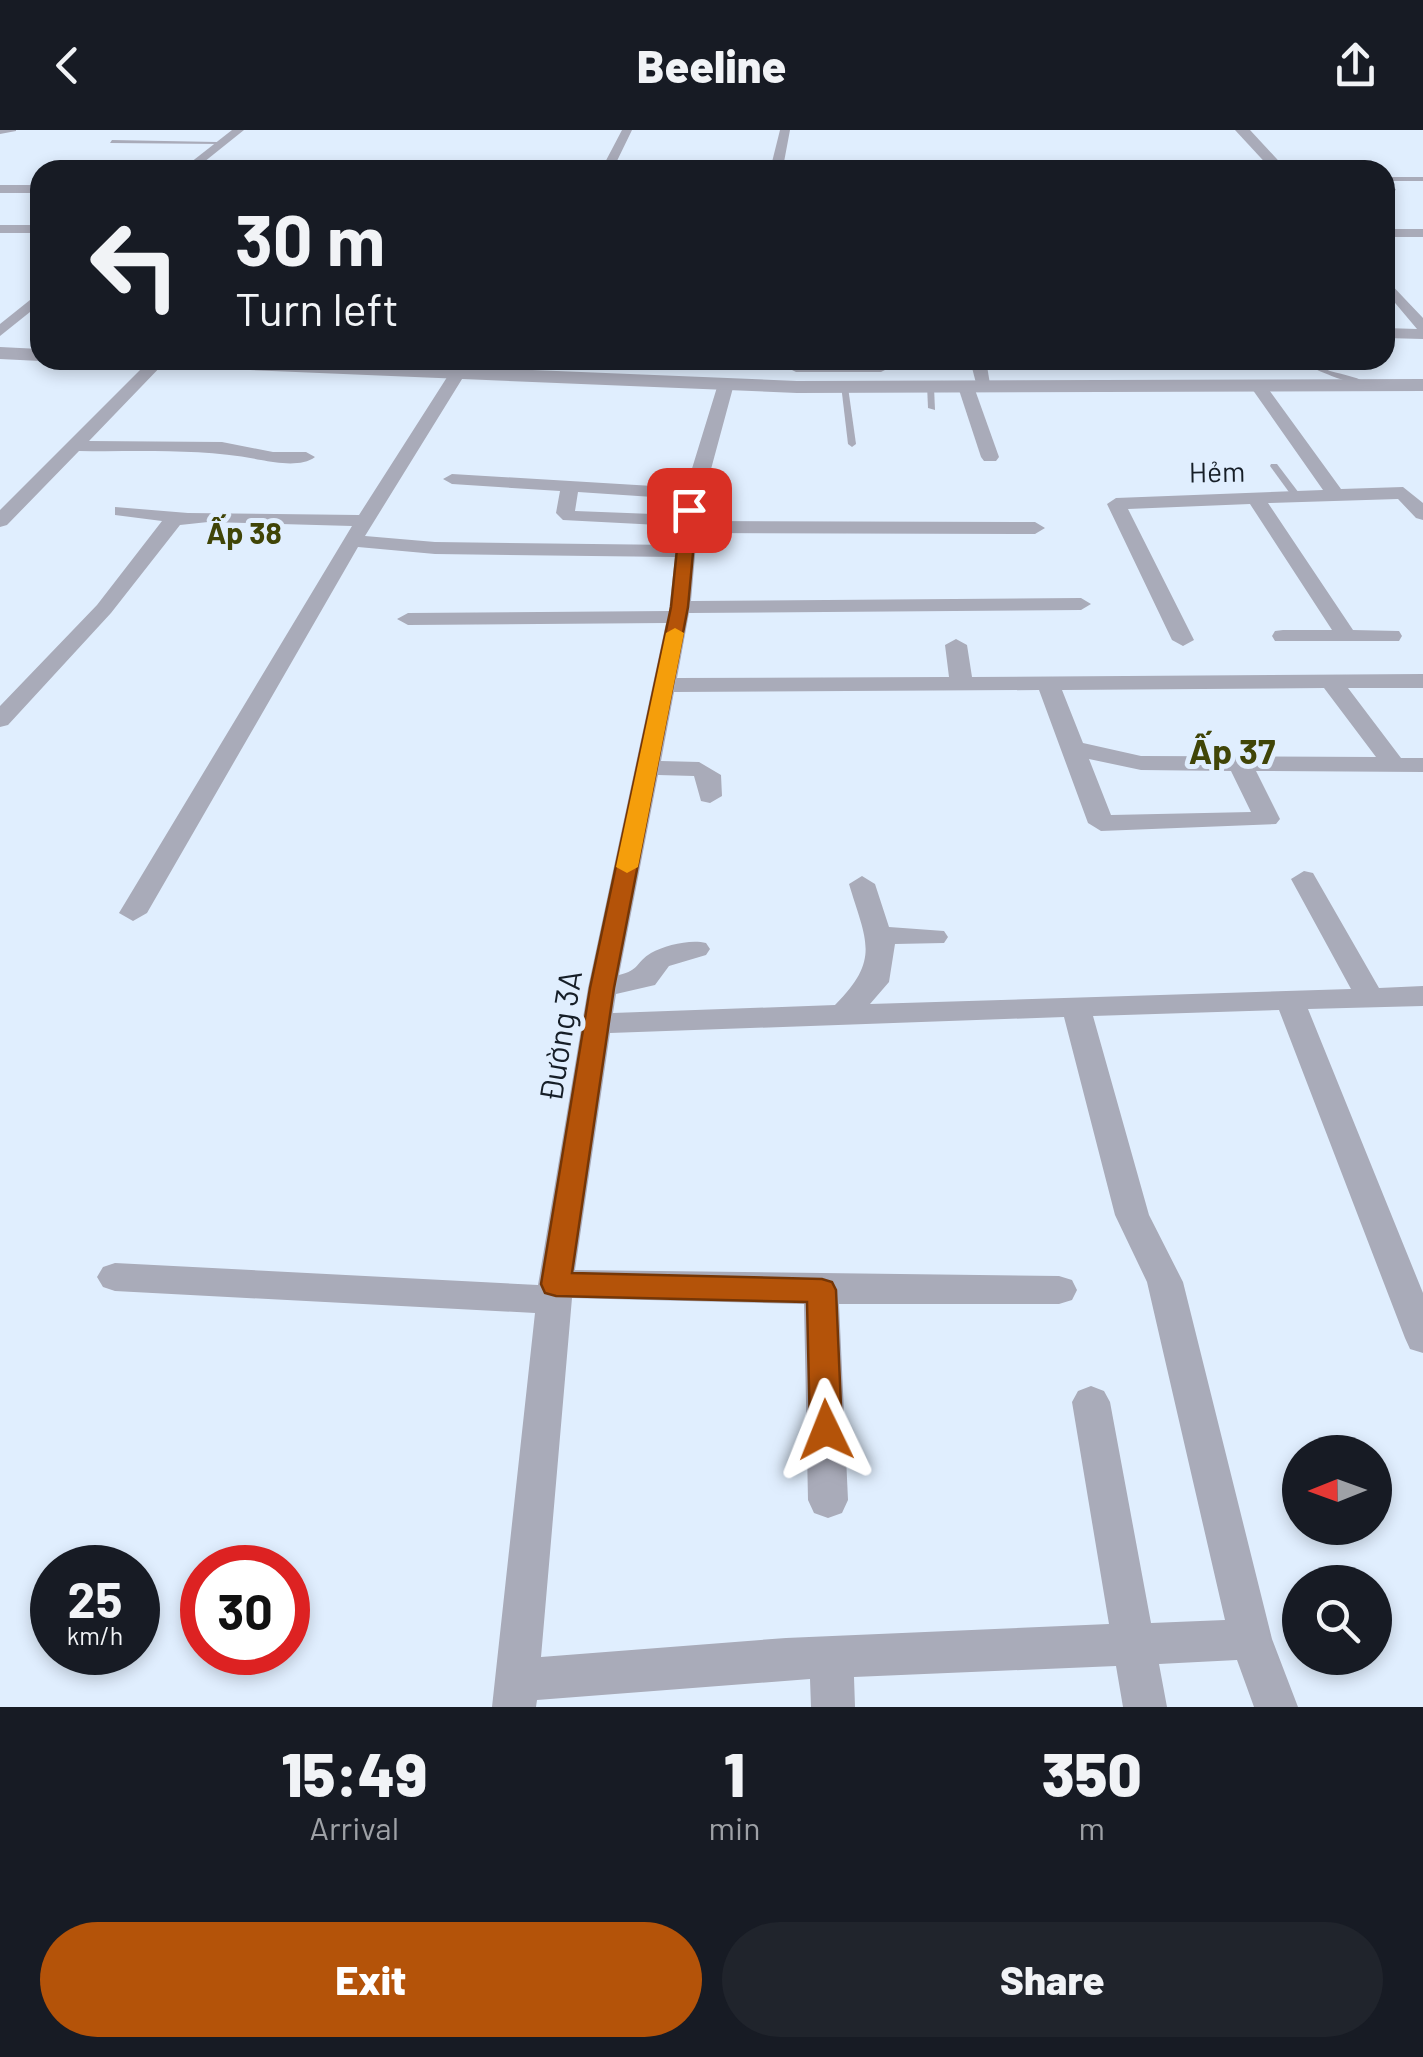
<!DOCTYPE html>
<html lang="en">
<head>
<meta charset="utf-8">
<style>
  :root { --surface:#171b24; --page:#20242c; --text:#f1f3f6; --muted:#9ea1a6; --accent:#b45309 }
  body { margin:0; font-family:Barlow,sans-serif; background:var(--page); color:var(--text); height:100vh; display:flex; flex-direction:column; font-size:38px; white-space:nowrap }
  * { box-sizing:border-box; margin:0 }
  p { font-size:32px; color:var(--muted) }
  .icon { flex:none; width:55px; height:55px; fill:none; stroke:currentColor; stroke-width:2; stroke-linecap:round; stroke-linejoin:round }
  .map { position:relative; height:1577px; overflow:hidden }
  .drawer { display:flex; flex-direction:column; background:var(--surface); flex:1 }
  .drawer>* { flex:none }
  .hud { position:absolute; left:30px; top:30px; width:1365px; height:210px; border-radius:30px; box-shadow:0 5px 15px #0003; background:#171b24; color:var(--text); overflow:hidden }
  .needle { width:65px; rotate:269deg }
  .buttons { position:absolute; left:1282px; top:1305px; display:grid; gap:20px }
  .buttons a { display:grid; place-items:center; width:110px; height:110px; border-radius:50%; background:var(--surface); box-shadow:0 5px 15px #0003; font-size:50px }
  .speed { position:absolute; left:30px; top:1415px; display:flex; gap:20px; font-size:50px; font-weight:700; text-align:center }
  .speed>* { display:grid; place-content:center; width:130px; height:130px; border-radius:50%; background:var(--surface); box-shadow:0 5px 15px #0003; line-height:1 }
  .speed small { font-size:25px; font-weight:400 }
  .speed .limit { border:15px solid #d22; background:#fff; color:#111 }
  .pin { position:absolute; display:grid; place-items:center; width:85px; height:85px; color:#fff; margin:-42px; border-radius:20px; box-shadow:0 5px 15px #0006 }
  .me { position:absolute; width:110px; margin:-55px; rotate:358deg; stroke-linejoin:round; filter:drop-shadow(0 0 8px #0008) }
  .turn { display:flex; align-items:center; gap:35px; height:210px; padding:0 40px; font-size:45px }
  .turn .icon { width:130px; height:130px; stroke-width:2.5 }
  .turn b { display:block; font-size:70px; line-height:85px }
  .eta { display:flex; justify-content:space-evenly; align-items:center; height:170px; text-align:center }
  .eta b { font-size:60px; font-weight:800; line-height:70px }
  .action { display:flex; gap:20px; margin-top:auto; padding:20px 40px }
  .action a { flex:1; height:115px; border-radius:60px; background:var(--accent); color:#fff; font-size:40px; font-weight:800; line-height:115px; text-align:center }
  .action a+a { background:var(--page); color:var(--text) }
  header { display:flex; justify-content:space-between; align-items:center; height:130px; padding:0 40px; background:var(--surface); font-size:45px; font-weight:800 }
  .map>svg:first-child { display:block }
</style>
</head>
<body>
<header><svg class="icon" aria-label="back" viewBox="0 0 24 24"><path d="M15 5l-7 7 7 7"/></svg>Beeline<svg class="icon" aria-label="share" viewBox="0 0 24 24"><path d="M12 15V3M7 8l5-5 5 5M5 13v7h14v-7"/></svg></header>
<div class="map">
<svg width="1423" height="1577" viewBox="0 0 1423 1577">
  <rect width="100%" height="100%" fill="#e0eefe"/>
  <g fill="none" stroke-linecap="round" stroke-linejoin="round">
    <g fill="#a9abb9" fill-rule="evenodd">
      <polygon points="112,10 217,12 220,14 110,13"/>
      <rect x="1385" y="47" width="38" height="4"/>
      <path d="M1306,230C1315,232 1322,238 1330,241C1345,245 1359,247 1372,256C1361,258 1318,242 1306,234Z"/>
      <polygon points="793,238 881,238 885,240 881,242 796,242 792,240"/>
      <polygon points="841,255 848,257 856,314 852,317 848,314"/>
      <polygon points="927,255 934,257 935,280 928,278"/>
      <polygon points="1271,334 1277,334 1302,367 1300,369 1294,369 1270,336"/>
    </g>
    <g fill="#a9abb9" fill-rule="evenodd">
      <polygon points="0,0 16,0 16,1 0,4"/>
      <polygon points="232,0 244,0 194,40 181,40"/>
      <polygon points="622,0 632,0 615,35 683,36 689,39 601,40"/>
      <polygon points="780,0 790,0 784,32 778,35 772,32"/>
      <polygon points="1278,35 1282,40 1089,40 1095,37"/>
      <rect x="0" y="55" width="40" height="8"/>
      <polygon points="1385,56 1394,57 1396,60 1385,64"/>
      <rect x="0" y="95" width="40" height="8"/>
      <rect x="1385" y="99" width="38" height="8"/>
      <polygon points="1385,148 1423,188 1423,209 1385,208 1385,198 1417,199 1385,161"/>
      <polygon points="40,162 40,174 0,206 0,194"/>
      <path d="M150,230L166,231L89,311L222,312L273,322H306L315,327C302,337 277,333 261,330C201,318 140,322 79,321L7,395L0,397V380Z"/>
      <polygon points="970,230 986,230 991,260 977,257"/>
      <path d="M459,236L467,241L365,406L435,412L676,415L678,396L563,390L556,383L560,361L452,354L443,349L452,344L686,358L718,254L726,249L734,254L697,391L1035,392L1045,398L1035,404L697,403L691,471L1081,468L1091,474L1081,480L689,483L677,548L949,547L945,515L956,509L967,515L972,547L1423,544V558H1348L1401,628H1423V642L1256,641L1280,689L1276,694L1101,701L1088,693L1039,560L674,562L661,631L699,632L721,645L722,666L710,673L701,671L694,646L658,645L619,845C640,840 636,832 651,823C665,815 691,809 706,813L710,819L706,825L669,836L655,855L616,864L613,883L835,875C881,829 866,811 849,754L862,746L875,754L889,797L944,801L948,807L944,813L895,814L889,852L870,874L1351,859L1291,749L1304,741L1313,743L1379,858L1423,856V876L1308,879L1423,1163V1223L1410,1219L1405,1208L1279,880L1093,886L1149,1085L1183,1152L1272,1509L1298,1577H1254L1237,1530L1159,1534L1167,1577H1123L1116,1536L854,1547L855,1577H811L810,1549L537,1570L536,1577H492L535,1183L115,1161L103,1157L97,1147L103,1137L115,1133L538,1155L588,858L666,493L408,495L397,489L408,483L669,481L675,427L435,424L358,417L147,783L133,791L119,783L352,396L208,392L180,395L111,483L8,595L0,597V576L97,475L162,391L115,385V377L188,383L359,385L451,241ZM578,362L683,369L679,385L575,381ZM1324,558L1376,627L1141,626L1083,613L1062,560ZM1089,629L1141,640L1231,641L1251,682L1111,685ZM1064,887L1115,1085L1147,1152L1225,1490L1151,1493L1110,1272L1104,1261L1091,1256L1078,1261L1072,1272L1109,1494L786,1508L541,1527L572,1168L804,1174L808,1370L814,1383L828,1388L842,1383L848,1370L839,1174H1059L1072,1170L1077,1160L1072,1150L1059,1146L575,1140L610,903Z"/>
      <polygon points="1258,251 1264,253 1341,359 1403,357 1423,373 1423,390 1416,388 1398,369 1268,373 1353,500 1399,501 1402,506 1399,511 1275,511 1272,506 1275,501 1283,500 1332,500 1250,374 1128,379 1194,510 1183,516 1172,510 1107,374 1116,368 1323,360 1250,256"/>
      <polygon points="966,252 974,257 999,327 996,331 984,331 981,327 958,257"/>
    </g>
    <g fill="#a9abb9" fill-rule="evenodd">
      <polygon points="1235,0 1250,0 1287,40 1272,40"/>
      <polygon points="0,217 40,219 40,230 44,230 40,231 0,229"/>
      <polygon points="143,230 296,230 797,251 1423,249 1423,261 797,263 153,236"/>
    </g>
  </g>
  <polygon fill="#b45309" stroke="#753606" stroke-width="2.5" points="689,375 697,380 688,477 614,858 572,1143 822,1149 832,1152 836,1160 842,1300 837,1310 826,1314 815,1310 810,1300 807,1172 556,1166 545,1163 541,1154 590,858 671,477 681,380"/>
  <polygon fill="#f59e0b" points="675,498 684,503 638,737 627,743 616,737 666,503"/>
  <g text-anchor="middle" stroke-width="10" stroke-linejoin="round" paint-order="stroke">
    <g font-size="28" fill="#161e27" stroke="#e0eefe">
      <text transform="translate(1217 342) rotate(-1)" y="10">Hẻm</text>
    </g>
    <g font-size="30" font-weight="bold" fill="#404507" stroke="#e0eefe">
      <text x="244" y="414">Ấp 38</text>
    </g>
    <g font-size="32" fill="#161e27" stroke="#e0eefe">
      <text transform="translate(561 906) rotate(-81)" y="11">Đường 3A</text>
    </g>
    <g font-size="35" font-weight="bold" fill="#404507" stroke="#e0eefe">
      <text x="1232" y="634">Ấp 37</text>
    </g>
  </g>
</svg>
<div class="buttons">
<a><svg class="needle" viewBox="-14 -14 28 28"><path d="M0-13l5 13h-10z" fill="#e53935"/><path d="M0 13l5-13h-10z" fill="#9ea1a6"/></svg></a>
<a><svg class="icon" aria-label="search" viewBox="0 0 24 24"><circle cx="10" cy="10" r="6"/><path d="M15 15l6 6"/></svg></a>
</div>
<div class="speed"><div>25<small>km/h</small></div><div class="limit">30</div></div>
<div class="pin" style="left:689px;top:380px;background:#d93025"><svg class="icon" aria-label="arrive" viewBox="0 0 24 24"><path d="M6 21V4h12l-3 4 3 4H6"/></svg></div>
<svg class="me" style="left:826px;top:1300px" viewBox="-20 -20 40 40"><path d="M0-17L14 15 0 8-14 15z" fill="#b45309" stroke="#fff" stroke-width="4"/></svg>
<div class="hud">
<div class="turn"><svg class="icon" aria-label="left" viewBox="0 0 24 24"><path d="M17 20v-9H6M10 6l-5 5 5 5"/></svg><div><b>30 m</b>Turn left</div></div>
</div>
</div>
<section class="drawer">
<div class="eta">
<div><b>15:49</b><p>Arrival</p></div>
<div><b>1</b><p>min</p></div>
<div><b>350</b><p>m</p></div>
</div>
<div class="action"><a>Exit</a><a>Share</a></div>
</section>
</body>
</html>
